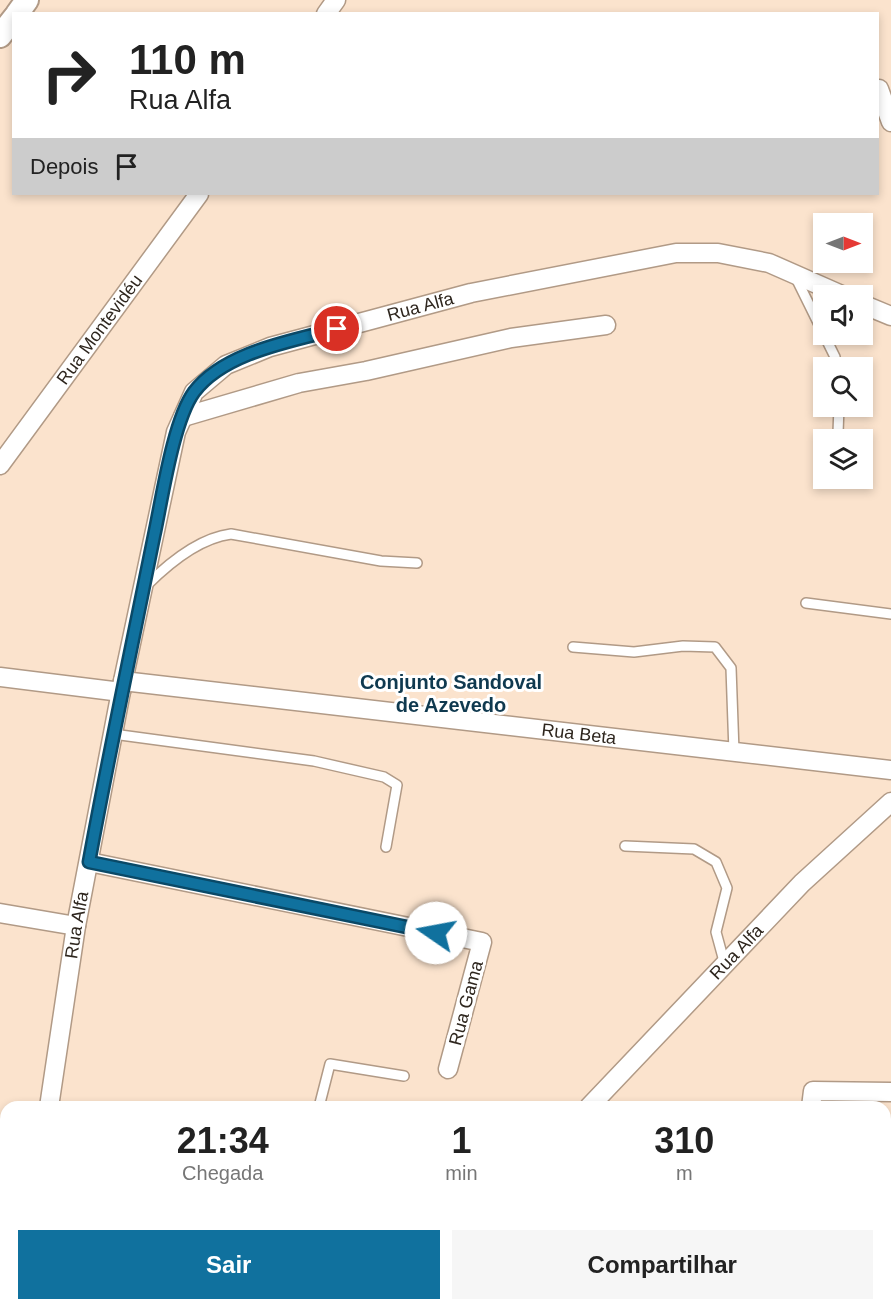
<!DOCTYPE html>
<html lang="pt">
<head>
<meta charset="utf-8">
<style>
  :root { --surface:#fff; --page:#f6f6f6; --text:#222; --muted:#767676; --accent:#10719e }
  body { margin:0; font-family:Helvetica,sans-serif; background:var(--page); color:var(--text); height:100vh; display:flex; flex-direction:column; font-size:22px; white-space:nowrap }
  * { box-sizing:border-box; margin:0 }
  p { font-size:20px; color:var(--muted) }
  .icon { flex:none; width:33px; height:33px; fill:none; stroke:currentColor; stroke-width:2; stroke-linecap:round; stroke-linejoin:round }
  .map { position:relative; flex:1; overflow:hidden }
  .details { position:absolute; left:0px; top:1101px; width:891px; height:210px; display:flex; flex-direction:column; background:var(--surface); border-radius:18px 18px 0 0; box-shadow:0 3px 9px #0003 }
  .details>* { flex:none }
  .top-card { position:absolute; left:12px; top:12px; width:867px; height:183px; border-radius:0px; box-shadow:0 3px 9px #0003; background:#fff; color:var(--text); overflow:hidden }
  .needle { width:39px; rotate:90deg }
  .controls { position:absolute; left:813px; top:213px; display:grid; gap:12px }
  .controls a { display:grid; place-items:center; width:60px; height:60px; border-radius:0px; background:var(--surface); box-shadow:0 3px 9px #0003; font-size:30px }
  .pin { position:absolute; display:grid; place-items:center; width:51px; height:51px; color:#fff; margin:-26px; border:3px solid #fff; border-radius:50%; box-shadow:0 2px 6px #0007 }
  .me { position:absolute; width:66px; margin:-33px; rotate:282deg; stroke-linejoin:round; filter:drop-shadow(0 0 4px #0008) }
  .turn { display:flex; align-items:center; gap:21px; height:126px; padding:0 18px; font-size:27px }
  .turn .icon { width:78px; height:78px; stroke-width:2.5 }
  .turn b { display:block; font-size:42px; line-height:51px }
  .then { display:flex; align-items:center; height:57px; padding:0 18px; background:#0003; gap:12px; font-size:22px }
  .eta { display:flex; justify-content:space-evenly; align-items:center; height:102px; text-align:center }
  .eta b { font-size:36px; font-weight:700; line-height:42px }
  .button { display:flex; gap:12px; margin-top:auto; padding:12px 18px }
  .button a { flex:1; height:69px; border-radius:0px; background:var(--accent); color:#fff; font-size:24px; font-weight:700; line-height:69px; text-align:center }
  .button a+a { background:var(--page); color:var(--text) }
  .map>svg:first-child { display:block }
</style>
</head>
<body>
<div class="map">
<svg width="891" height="1311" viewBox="0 0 891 1311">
  <rect width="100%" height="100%" fill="#fbe3cd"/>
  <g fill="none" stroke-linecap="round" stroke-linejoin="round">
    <defs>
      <g id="service">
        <polyline points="795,276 835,357 837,368"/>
        <polyline points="838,433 839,406"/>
        <path d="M147,585C169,563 200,538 231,534L381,561L417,563"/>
        <polyline points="806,603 891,614"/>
        <polyline points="573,647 634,652 683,646 715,647 731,668 734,752"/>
        <polyline points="113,734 314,761 384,777 397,785 386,847"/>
        <polyline points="625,846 694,849 716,862 727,888 716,932 725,965"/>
        <polyline points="319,1107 330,1064 404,1076"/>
      </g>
      <g id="minor">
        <polyline points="326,14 336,0"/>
        <polyline points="879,89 891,122"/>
        <polyline points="862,304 891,316"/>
        <polyline points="183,417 299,383 366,371 511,338 606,325"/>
        <path id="s1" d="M0,465L199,194"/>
        <polyline points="0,677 121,692"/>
        <path id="s2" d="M123,681L891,770"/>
        <polyline points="89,862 482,942 448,1069"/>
        <polyline points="0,913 76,926"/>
        <path id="s3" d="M49,1107L76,926L123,681L176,432L194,392L226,365L270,347L471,293L676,253H718L769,263L844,296"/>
        <path id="s4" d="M589,1107L802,883L891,802"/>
        <polyline points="811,1107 813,1091 891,1092"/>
        <polyline points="0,1148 6,1149"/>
        <polyline points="788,1305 821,1311"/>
        <polyline points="10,1311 11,1305"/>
        <polyline points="115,1311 120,1305"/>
        <polyline points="346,1311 347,1305"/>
      </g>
      <g id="tertiary">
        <polyline points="17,14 27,0"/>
        <polyline points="0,36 14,18"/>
      </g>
    </defs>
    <use href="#service" stroke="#b19a86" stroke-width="12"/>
    <use href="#minor" stroke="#b19a86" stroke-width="21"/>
    <use href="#tertiary" stroke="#b19a86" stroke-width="26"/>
    <use href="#service" stroke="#fff" stroke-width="9"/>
    <use href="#minor" stroke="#fff" stroke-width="18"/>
    <use href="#tertiary" stroke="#fff" stroke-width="22"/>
  </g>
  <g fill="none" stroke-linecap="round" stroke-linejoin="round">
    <defs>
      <path id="route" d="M337,329C292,341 224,352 194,392C173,421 162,499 154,536C132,645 109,753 89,862L436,933"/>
    </defs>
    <use href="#route" stroke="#0a4967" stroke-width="15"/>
    <use href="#route" stroke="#10719e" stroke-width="10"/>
  </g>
  <g text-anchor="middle" stroke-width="6" stroke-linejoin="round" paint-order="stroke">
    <g font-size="18" fill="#2e261e" stroke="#fff">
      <text dy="6" stroke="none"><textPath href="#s3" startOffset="976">Rua Alfa</textPath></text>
      <text dy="6" stroke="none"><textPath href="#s1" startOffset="168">Rua Montevidéu</textPath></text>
      <text dy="6" stroke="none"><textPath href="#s2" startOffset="459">Rua Beta</textPath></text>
      <text dy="6" stroke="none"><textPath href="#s3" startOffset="184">Rua Alfa</textPath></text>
      <text dy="6" stroke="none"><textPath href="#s4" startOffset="214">Rua Alfa</textPath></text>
      <text transform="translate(466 1003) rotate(-75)" y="6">Rua Gama</text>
    </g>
    <g font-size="20" font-weight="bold" fill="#0f394f" stroke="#fff">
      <text x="451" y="689">Conjunto Sandoval<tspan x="451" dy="23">de Azevedo</tspan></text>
    </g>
  </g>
</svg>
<div class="controls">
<a><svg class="needle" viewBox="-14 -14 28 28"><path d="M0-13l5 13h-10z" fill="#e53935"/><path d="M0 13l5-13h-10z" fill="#767676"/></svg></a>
<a><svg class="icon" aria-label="sound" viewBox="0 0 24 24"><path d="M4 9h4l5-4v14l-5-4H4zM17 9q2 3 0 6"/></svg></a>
<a><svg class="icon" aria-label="search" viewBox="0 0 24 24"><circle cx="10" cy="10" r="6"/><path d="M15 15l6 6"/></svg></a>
<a><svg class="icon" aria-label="layers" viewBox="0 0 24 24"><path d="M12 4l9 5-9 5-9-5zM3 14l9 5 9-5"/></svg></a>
</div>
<div class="pin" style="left:337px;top:329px;background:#d93025"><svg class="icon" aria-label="arrive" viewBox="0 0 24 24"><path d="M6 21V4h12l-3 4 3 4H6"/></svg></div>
<svg class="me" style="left:436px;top:933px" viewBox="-20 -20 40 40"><circle r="19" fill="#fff"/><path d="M0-13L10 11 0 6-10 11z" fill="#10719e"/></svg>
<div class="top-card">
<div class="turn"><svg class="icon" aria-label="right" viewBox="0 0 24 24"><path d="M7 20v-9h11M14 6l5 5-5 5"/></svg><div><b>110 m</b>Rua Alfa</div></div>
<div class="then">Depois<svg class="icon" aria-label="arrive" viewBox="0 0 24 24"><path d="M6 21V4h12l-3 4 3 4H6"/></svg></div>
</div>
<section class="details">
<div class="eta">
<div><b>21:34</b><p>Chegada</p></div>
<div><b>1</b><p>min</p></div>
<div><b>310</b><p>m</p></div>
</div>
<div class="button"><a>Sair</a><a>Compartilhar</a></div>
</section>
</div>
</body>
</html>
